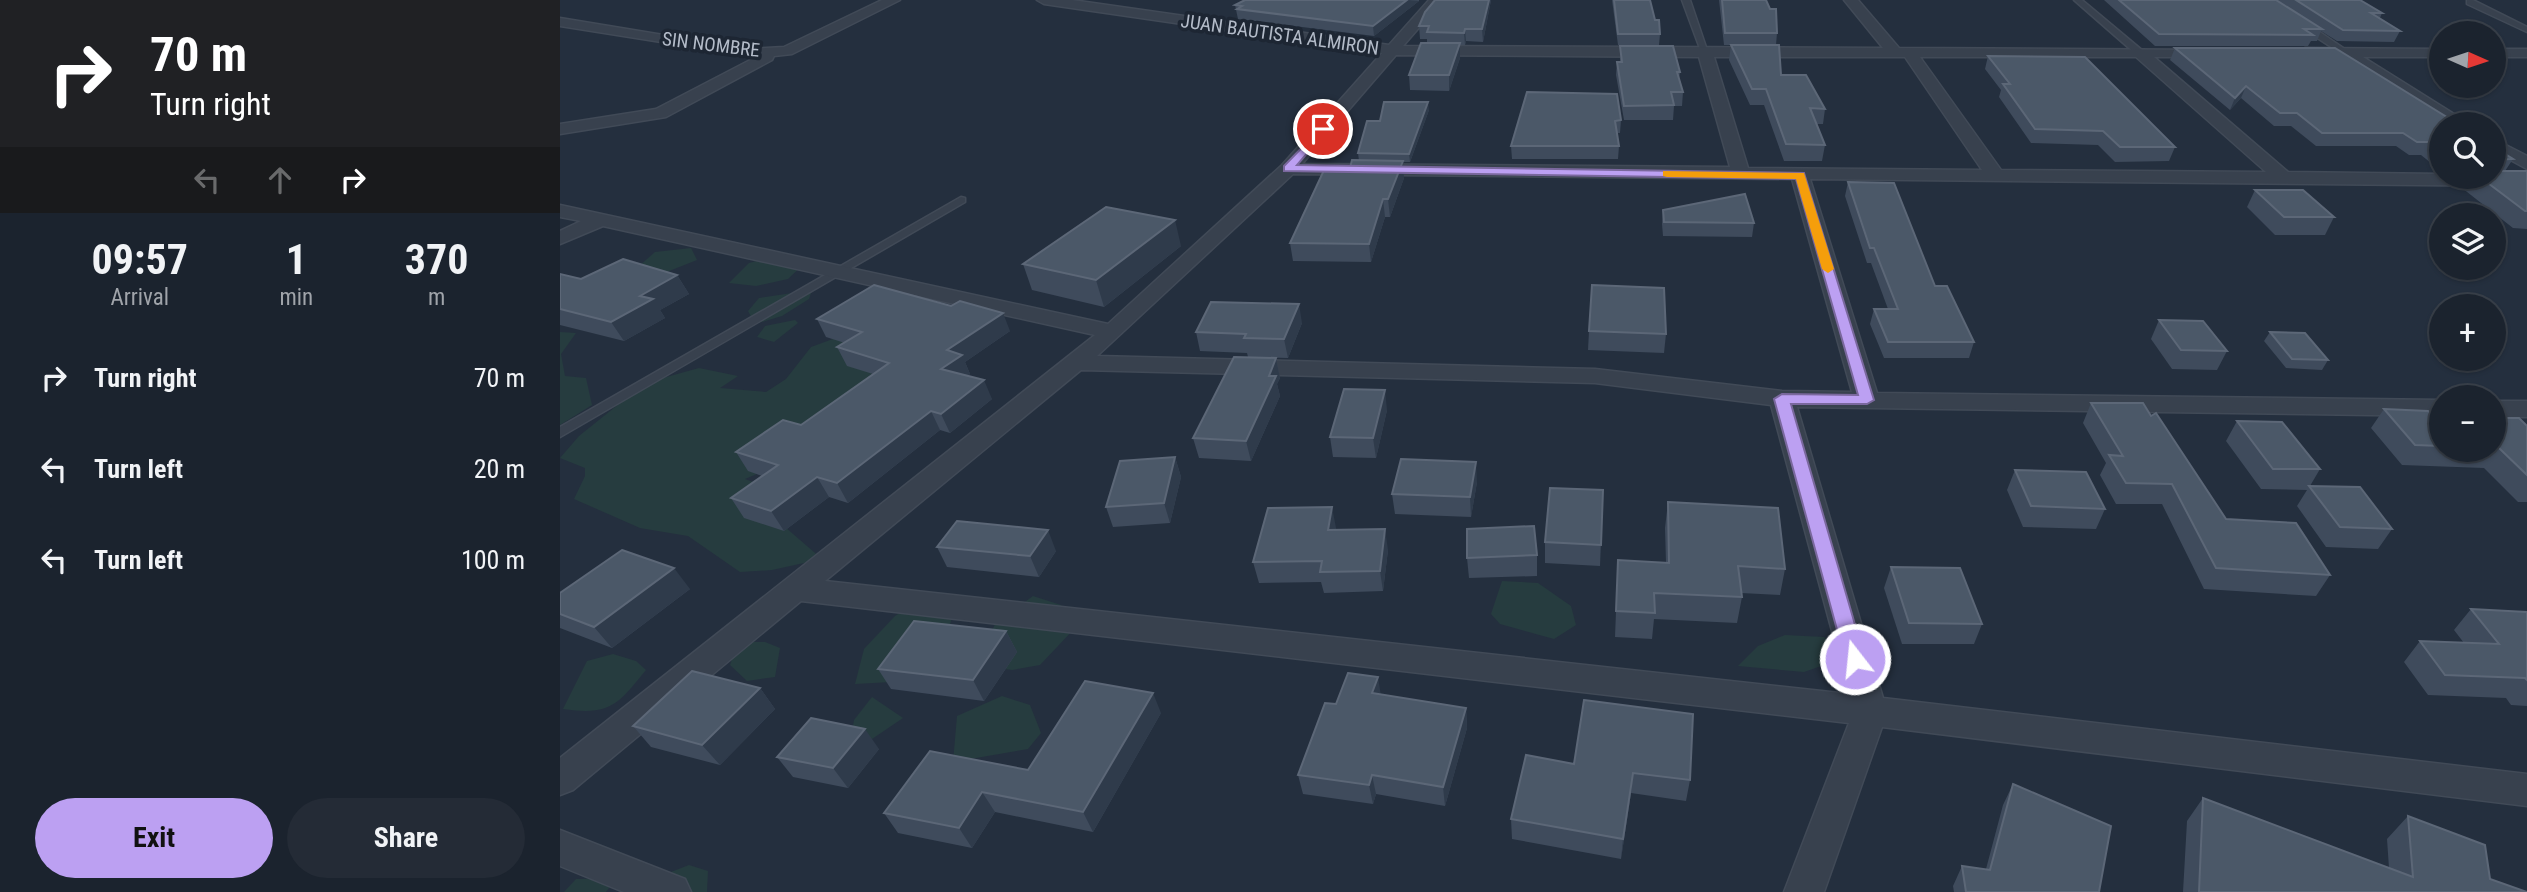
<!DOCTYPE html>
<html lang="en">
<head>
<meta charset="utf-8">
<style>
  :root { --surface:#1b232e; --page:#242b36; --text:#f1f3f6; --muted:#a0a4aa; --line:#39404a; --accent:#bca0f2 }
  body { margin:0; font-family:"Roboto Condensed",sans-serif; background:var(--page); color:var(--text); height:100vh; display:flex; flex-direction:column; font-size:26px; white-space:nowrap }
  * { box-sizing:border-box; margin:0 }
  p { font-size:23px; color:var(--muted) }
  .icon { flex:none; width:38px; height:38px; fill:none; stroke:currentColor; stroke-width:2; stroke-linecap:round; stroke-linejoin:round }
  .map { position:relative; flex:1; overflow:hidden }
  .drawer { display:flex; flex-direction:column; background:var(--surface); width:560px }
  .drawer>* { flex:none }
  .guide { background:#202124; color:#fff; overflow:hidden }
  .needle { width:46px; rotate:93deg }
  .tools { position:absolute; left:1869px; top:21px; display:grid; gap:14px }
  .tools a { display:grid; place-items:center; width:77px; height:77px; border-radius:50%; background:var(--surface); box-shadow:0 2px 5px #0004,0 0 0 2px var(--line); font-size:35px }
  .pin { position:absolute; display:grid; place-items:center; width:60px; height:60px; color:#fff; margin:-30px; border:4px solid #fff; border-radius:50%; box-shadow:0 2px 7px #0007 }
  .me { position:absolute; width:77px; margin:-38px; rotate:344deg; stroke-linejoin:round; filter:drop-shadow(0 0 5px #0008) }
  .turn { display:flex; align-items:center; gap:24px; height:147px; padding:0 35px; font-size:32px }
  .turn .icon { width:91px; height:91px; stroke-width:2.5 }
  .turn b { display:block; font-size:49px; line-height:60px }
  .lanes { display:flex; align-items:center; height:66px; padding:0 35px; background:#0003; justify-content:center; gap:35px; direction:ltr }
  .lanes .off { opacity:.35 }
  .eta { display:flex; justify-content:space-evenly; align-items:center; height:119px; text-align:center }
  .eta b { font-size:42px; font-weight:700; line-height:49px }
  .button { display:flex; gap:14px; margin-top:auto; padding:14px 35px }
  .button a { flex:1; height:80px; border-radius:42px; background:var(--accent); color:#111; font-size:28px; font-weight:700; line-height:80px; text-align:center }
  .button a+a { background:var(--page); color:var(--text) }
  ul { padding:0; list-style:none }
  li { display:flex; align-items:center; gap:21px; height:91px; padding:0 35px }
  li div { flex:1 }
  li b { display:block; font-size:26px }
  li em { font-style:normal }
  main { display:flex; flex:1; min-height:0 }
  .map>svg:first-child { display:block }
</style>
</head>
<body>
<main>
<section class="drawer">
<div class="guide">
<div class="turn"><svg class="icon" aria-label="right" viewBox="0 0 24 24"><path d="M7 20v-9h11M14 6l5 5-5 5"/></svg><div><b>70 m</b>Turn right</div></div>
<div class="lanes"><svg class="icon off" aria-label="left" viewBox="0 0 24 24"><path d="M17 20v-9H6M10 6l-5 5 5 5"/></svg><svg class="icon off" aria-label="ahead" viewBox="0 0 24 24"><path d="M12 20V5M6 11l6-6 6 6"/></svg><svg class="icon" aria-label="right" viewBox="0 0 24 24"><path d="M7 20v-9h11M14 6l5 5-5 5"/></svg></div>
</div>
<div class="eta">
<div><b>09:57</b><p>Arrival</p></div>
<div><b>1</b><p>min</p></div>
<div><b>370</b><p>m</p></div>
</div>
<ul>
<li><svg class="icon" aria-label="right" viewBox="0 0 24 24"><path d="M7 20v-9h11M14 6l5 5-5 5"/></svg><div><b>Turn right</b></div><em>70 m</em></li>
<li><svg class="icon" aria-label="left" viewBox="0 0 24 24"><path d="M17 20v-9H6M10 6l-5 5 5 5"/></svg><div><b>Turn left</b></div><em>20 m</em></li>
<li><svg class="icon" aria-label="left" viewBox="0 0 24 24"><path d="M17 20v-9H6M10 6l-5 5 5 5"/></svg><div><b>Turn left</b></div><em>100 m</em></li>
</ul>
<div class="button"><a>Exit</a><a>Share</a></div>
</section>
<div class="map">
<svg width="1967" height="892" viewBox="0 0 1967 892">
  <rect width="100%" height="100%" fill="#242f3e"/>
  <g fill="#263c3f">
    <polygon points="131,248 137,260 84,281 69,275 95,252"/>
    <polygon points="219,255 249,259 228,279 196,286 169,283 189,263"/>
    <polygon points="252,290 249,299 222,316 195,324 188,311 199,298"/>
    <polygon points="235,320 238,323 214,342 197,337 205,326"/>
    <polygon points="0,332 16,333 1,354 5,376 26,378 32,405 0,425"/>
    <polygon points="292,332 330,359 276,403 218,465 185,479 207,487 225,527 262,559 212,570 180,572 128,536 80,528 14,499 25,476 25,468 0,458 19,436 85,383 139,368 178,376 160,388 206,392 226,379 251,347"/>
    <polygon points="942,581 978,583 1011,606 1016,625 994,639 940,624 931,614"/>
    <polygon points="473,596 501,605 515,628 480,665 452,670 417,665 435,624"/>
    <polygon points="363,599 392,616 388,635 331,682 295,684 304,649 335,616"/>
    <polygon points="1225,635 1264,637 1287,657 1244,672 1178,666 1198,646"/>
    <polygon points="178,642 205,642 220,648 215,677 187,681 170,665"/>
    <path d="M53,654L76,661L86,670C58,704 51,716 3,709L27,661Z"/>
    <polygon points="442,696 470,705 481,733 468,749 393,762 397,716"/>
    <polygon points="312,697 343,718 312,739 291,738 294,720"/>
    <polygon points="129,865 148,871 147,892 76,892 85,882"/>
    <polygon points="56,878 46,892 4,892 16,879"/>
  </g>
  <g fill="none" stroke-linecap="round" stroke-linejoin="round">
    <defs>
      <g id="lane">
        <polygon points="1122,0 1130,0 1149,56 1142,54"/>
        <polygon points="1514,0 1522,0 1583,51 1583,55 1577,55"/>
        <polygon points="1907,0 1913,0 1967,27 1967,32 1907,4"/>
        <polygon points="1742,24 1748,24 1789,52 1782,54 1742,28"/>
        <polygon points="401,197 405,198 405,202 0,437 0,427"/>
      </g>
      <g id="street">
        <polygon points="322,0 340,0 232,54 214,56 212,60 106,117 0,134 0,124 96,109 196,57 0,26 0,18 188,49 224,47"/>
        <path d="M477,0H512L829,45L869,0H883L843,46L1323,48L1284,0H1298L1339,48L1652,50L1654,53L1647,57H1594L1728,172L1881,174V177L1967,174V186L1250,179L1317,393L1881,400V416L1237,407L1323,698L1967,774V806L1322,727L1264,892H1224L1289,723L241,601L13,790L0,795V758L535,335L43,226L0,244V231L21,221L0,217V205L548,324L722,165L822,53L484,4ZM836,55L1139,57L1170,167L742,164ZM1154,57H1345L1422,170L1188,168ZM1360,57H1576L1706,172L1441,170ZM733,174L1232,179L1292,392L1222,391L1035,369L537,356ZM521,370L1035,383L1211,405L1289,694L265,581Z"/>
        <polygon points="1745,48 1881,49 1881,57 1803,57 1910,124 1891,124 1782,57 1740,55 1738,52"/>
        <rect x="1934" y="49" width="33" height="8"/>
        <polygon points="1934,139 1967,156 1967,169 1934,151"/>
        <rect x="1934" y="401" width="33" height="16"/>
        <polygon points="0,830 125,879 131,892 64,892 0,866"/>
      </g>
    </defs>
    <use href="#lane" stroke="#414a57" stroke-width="3"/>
    <use href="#street" stroke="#414a57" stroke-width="3"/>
    <use href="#lane" fill="#38414e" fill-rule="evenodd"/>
    <use href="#street" fill="#38414e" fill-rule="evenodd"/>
  </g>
  <g fill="#3f4b5c">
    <polygon points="685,0 859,0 859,1 814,36 678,19 675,5"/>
    <polygon points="875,0 931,0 923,42 906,41 905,45 900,45 900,58 889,91 850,90 849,75 867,43 867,39 860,39 859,26"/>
    <polygon points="1052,0 1090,0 1095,20 1100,34 1099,45 1058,45"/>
    <polygon points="1159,0 1206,0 1217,33 1216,45 1221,75 1265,109 1263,124 1257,124 1265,145 1262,161 1224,161 1204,105 1190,105 1169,60 1171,45 1164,45"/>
    <polygon points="1544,0 1800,0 1822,13 1820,18 1840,31 1834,42 1777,41 1761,31 1757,41 1751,41 1748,46 1595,46"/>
    <polygon points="1060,46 1120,72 1119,79 1123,92 1122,106 1114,106 1113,120 1064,120 1056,75 1057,62 1060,62"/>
    <polygon points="1615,48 1881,124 1881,171 1861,155 1849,155 1836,146 1756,146 1731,126 1714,126 1681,98 1670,110 1610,60"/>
    <polygon points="1428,56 1615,147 1609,161 1555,162 1538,145 1471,143 1439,97 1441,90 1425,69"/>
    <polygon points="967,92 1061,120 1060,133 1057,133 1059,146 1058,159 952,159 951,146"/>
    <polygon points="869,110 850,162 843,162 844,178 830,217 825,217 811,262 733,261 730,243 790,168 799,161 798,153 820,121"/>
    <polygon points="1934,147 1953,159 1945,171 1967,171 1967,229 1953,228 1902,188 1909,177 1934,177"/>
    <polygon points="1288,182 1375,286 1414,342 1409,358 1324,358 1310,324 1314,309 1328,309 1311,263 1307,263 1285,196"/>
    <polygon points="1695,190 1774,217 1765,235 1715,235 1687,207"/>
    <polygon points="1103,210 1194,223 1192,237 1103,236 1102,224"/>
    <polygon points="621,246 544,307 472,290 463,264"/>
    <polygon points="0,274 21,279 117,275 129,294 100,310 105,318 64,341 0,325"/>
    <polygon points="257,319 450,331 405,362 410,374 407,376 432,399 390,433 380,430 288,503 269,497 224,531 184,518 171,498 202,476 188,471 176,452 241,425 313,374 287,366 277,347 285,343 266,337"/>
    <polygon points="1599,320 1667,351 1657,370 1612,369 1591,339"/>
    <polygon points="742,323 728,358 688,357 687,353 640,351 636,332"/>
    <polygon points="1029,331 1106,334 1104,353 1028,350"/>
    <polygon points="1710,332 1768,360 1762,370 1726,368 1704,341"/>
    <polygon points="716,358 720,378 717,384 720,396 691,461 639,458 633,438"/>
    <polygon points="1531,403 1666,519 1770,575 1756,596 1644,589 1602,504 1556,504 1540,475 1546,463 1523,423"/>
    <polygon points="1824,409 1875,418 1881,418 1881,450 1934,450 1934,418 1967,426 1967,502 1958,502 1924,468 1842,465 1811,428"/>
    <polygon points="827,410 816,458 773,457 770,437"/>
    <polygon points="1677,421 1760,469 1750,486 1832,529 1818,549 1766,547 1737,506 1747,490 1701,489 1666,441"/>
    <polygon points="615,457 621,477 610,523 553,527 546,507"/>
    <polygon points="1455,470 1545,509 1536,529 1463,527 1447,490"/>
    <polygon points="917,482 911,517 835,514 832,494"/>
    <polygon points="1043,490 1040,566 985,563 985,542"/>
    <polygon points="1108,502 1225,569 1220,595 1181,593 1182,597 1177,623 1094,619 1092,639 1055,637 1058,560 1106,563 1105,528"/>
    <polygon points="776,528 775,530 828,550 823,591 764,593 761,582 699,583 693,562"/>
    <polygon points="377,547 496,551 479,577 387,567"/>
    <polygon points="977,555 977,576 909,578 907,558"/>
    <polygon points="1331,567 1422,624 1414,644 1342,644 1324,588"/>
    <polygon points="130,589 52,648 0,628 0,593"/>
    <polygon points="1911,609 1967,612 1967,706 1951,705 1946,698 1868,695 1844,662 1860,641 1904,643 1894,630"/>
    <polygon points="446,631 457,652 424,701 331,689 318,669"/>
    <polygon points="200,688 215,709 160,765 91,747 73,726"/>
    <polygon points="820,694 906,708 907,728 885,806 816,794 813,804 743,794 738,775 776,704"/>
    <polygon points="601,713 533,832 435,812 412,848 338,833 324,813 468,770"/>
    <polygon points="319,749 288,788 233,777 217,757"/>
    <polygon points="1014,764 1130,780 1126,801 1071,793 1061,859 952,839 951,819"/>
    <polygon points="1453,784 1539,892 1394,892 1393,886 1402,866 1426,869 1443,805"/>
    <polygon points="1643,798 1829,868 1827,839 1848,816 1930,879 1967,892 1623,892 1627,821"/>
  </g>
  <g fill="#2f3b4b">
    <polygon points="847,0 859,1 814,36 813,26"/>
    <polygon points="929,0 931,0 923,42 922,29"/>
    <polygon points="905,29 906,41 905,45 904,33"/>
    <polygon points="900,43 900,58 889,91 889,75"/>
    <polygon points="1686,86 1681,98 1670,110 1675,98"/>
    <polygon points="868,102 869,110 850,162 849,154"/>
    <polygon points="843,161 844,178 830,217 828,199"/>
    <polygon points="823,199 825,217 811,262 809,244"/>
    <polygon points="615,220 621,246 544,307 536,280"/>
    <polygon points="117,275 129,294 100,310 105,318 64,341 51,322 80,296"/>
    <polygon points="739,304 742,323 728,358 724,339"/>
    <polygon points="443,313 450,331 405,362 410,374 390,388 381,369 387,350"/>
    <polygon points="716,358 720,378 717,384 720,396 691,461 686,441 709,376"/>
    <polygon points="424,380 432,399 390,433 381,414"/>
    <polygon points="825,390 827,410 816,458 813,438"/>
    <polygon points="371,411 380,430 288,503 277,483"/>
    <polygon points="615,457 621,477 610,523 604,503"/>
    <polygon points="916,462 917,482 911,517 910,497"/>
    <polygon points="257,477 269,497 224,531 211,511"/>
    <polygon points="772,507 776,528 772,550 768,530"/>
    <polygon points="825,529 828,550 823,591 820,571"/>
    <polygon points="488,530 496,551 479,577 470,556"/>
    <polygon points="114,568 130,589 52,648 34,627"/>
    <polygon points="446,631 457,652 424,701 413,680"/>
    <polygon points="818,677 821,696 812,693"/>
    <polygon points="200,688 215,709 160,765 142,745"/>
    <polygon points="593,693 601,713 533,832 523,812"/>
    <polygon points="906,708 907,728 885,806 883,787"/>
    <polygon points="305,729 319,749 288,788 273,768"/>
    <polygon points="1073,773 1071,793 1061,859 1063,839"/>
    <polygon points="812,775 816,794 813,804 809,785"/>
    <polygon points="422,792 435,812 412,848 399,828"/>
  </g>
  <g fill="#4b5868" stroke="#5c6777" stroke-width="2">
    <polygon points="685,0 847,0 813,26 677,9 682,6 675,5"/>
    <polygon points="875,0 929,0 922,29 905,29 904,33 867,32 869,26 859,26 865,12"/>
    <polygon points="1054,0 1090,0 1095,20 1099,20 1100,34 1058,34"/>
    <polygon points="1162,0 1206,0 1210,9 1216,9 1217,33 1165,33"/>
    <polygon points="1559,0 1716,0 1762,29 1744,29 1753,35 1599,34"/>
    <polygon points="1736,0 1800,0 1822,13 1811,13 1840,31 1783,30"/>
    <polygon points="861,43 900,43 889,75 849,75"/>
    <polygon points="1171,45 1219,45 1221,75 1246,75 1265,109 1250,108 1265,145 1226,144 1206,89 1192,89"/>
    <polygon points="1060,46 1113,46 1120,72 1117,72 1123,92 1111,92 1114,105 1064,106 1057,62 1062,62"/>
    <polygon points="1615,48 1775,48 1898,124 1881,124 1881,152 1868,142 1857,142 1843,133 1762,133 1737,113 1720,113 1686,86 1675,98"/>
    <polygon points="1428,56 1525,57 1615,147 1560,147 1543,131 1475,129 1443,84 1450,84"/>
    <polygon points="967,92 1057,94 1061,120 1055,121 1059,146 951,146"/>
    <polygon points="824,102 868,102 849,154 798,153 807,121 820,121"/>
    <polygon points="1934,147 1953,159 1934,160"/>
    <polygon points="792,160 843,161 828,199 823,199 809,244 730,243 765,168 790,168"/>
    <polygon points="1934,171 1967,171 1967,211 1965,211 1920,177 1934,177"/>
    <polygon points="1288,182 1334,183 1375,286 1387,286 1414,342 1328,342 1314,309 1338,309 1314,248 1310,248"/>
    <polygon points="1695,190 1743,190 1774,217 1724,217"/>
    <polygon points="1185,194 1194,223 1104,222 1103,210"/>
    <polygon points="546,207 615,220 536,280 463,264"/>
    <polygon points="63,259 117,275 80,296 93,299 51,322 0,309 0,274 21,279"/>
    <polygon points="314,285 391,306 400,301 443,313 387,350 402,355 381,369 424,380 381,414 371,411 277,483 257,477 211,511 171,498 218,465 176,452 223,420 241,425 329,363 277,347 302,332 257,319"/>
    <polygon points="1032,285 1104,288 1106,334 1029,331"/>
    <polygon points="651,302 739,304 724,339 684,338 686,334 636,332"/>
    <polygon points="1599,320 1643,321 1667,351 1621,350"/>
    <polygon points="1710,332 1745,333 1768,360 1732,359"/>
    <polygon points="674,357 716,358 709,376 716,376 686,441 633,438"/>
    <polygon points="784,389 825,390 813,438 770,437"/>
    <polygon points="1531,403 1583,403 1591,416 1596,413 1666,519 1736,523 1770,575 1656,568 1612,484 1566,483 1549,455 1563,456"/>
    <polygon points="1824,409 1868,411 1875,418 1881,418 1881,446 1855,445"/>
    <polygon points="1934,418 1959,418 1967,426 1967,475 1939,448 1934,448"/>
    <polygon points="1677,421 1722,422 1760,469 1713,469"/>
    <polygon points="615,457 604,503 546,507 560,461"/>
    <polygon points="841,459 916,462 910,497 832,494"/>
    <polygon points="1455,470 1526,472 1545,509 1471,506"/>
    <polygon points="1749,486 1800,487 1832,529 1780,527"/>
    <polygon points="990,488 1043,490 1041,545 985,542"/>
    <polygon points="1108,502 1218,508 1225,569 1178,566 1182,597 1094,593 1095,613 1056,611 1058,560 1109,563"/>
    <polygon points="772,507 768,530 825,529 820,571 760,572 762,561 693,562 708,508"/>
    <polygon points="397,521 488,530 470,556 377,547"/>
    <polygon points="974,526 977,555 907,558 907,529"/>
    <polygon points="62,550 114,568 34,627 0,614 0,593"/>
    <polygon points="1331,567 1400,568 1422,624 1349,623"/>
    <polygon points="1911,609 1967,612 1967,680 1965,678 1885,675 1860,641 1939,644"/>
    <polygon points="354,621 446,631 413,680 318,669"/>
    <polygon points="132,671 200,688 142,745 73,726"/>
    <polygon points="788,673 818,677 812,693 906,708 883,787 812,775 809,785 738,775 765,703 776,704"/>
    <polygon points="525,681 593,693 523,812 422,792 399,828 324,813 370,751 468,770"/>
    <polygon points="1024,700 1133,714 1130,780 1073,773 1063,839 951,819 966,755 1014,764"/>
    <polygon points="251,718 305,729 273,768 217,757"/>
    <polygon points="1453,784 1551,826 1539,892 1406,892 1402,866 1430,870"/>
    <polygon points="1643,798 1853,877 1848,816 1925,845 1930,879 1967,892 1639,892"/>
  </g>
  <polygon fill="#bca0f2" stroke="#7a689d" stroke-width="2" points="763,126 768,129 737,165 1244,173 1314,400 1307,404 1231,404 1305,659 1302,664 1295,667 1288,664 1285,659 1214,399 1222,394 1298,395 1236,179 724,171 724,166"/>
  <polygon fill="#f59e0b" points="1103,171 1244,173 1274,269 1268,273 1262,269 1236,179 1107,177 1103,176"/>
  <g text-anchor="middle" stroke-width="7" stroke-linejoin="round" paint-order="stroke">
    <g font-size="19" fill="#b4bcc9" stroke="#1d2633">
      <text transform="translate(720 34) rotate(8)" y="7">JUAN BAUTISTA ALMIRON</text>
      <text transform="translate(151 44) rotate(7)" y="7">SIN NOMBRE</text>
    </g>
  </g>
</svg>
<div class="tools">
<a><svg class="needle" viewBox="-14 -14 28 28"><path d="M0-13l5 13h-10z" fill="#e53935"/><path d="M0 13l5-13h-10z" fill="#a0a4aa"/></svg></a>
<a><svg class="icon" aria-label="search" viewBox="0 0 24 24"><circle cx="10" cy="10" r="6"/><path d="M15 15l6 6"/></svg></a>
<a><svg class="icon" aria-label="layers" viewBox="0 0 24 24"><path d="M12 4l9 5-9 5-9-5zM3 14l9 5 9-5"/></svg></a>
<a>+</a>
<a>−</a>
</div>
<div class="pin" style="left:763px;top:129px;background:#d93025"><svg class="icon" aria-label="arrive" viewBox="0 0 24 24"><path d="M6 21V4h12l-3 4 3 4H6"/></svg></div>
<svg class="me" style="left:1295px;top:659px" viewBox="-20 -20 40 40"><circle r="17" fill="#bca0f2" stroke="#fff" stroke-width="3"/><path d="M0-11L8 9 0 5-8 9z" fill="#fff"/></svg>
</div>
</main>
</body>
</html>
